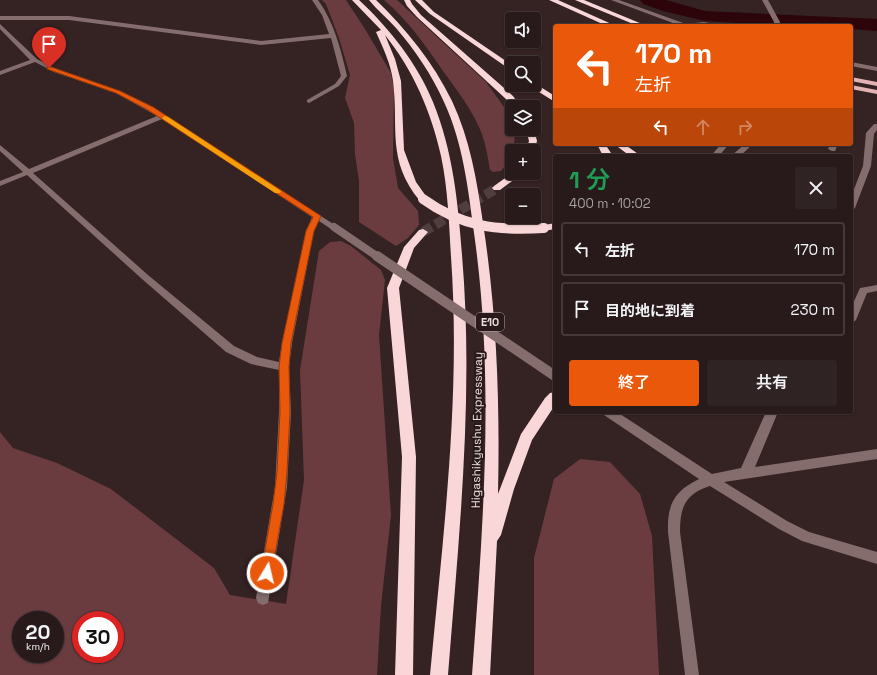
<!DOCTYPE html>
<html lang="ja">
<head>
<meta charset="utf-8">
<style>
  :root { --surface:#281a1a; --page:#302323; --text:#f1f3f6; --muted:#a5a1a2; --line:#443839; --accent:#ea580c }
  body { margin:0; font-family:"Space Grotesk","Noto Sans JP",sans-serif; background:var(--page); color:var(--text); height:100vh; display:flex; flex-direction:column; font-size:15px; white-space:nowrap }
  * { box-sizing:border-box; margin:0 }
  p { font-size:13px; color:var(--muted) }
  .icon { flex:none; width:22px; height:22px; fill:none; stroke:currentColor; stroke-width:2; stroke-linecap:round; stroke-linejoin:round }
  .map { position:relative; flex:1; overflow:hidden }
  .panel { position:absolute; left:553px; top:154px; width:300px; height:260px; display:flex; flex-direction:column; background:var(--surface); border-radius:4px; box-shadow:0 1px 3px #0004,0 0 0 1px var(--line) }
  .panel>* { flex:none }
  .banner { position:absolute; left:553px; top:24px; width:300px; height:122px; border-radius:4px; box-shadow:0 1px 3px #0004,0 0 0 1px var(--line); background:#ea580c; color:#fff; overflow:hidden }
  .tools { position:absolute; left:505px; top:12px; display:grid; gap:8px }
  .tools a { display:grid; place-items:center; width:36px; height:36px; border-radius:4px; background:var(--surface); box-shadow:0 1px 3px #0004,0 0 0 1px var(--line); font-size:20px }
  .speed { position:absolute; left:12px; top:611px; display:flex; gap:8px; font-size:20px; font-weight:700; text-align:center }
  .speed>* { display:grid; place-content:center; width:52px; height:52px; border-radius:50%; background:var(--surface); box-shadow:0 1px 3px #0004,0 0 0 1px var(--line); line-height:1 }
  .speed small { font-size:10px; font-weight:400 }
  .speed .limit { border:6px solid #d22; background:#fff; color:#111 }
  .pin { position:absolute; display:grid; place-items:center; width:34px; height:34px; color:#fff; margin:-41px -17px; border-radius:50% 50% 50% 0; rotate:-45deg; box-shadow:0 0 4px #0007 }
  .pin .icon { rotate:45deg }
  .me { position:absolute; width:44px; margin:-22px; rotate:9deg; stroke-linejoin:round; filter:drop-shadow(0 0 3px #0008) }
  .turn { display:flex; align-items:center; gap:14px; height:84px; padding:0 16px; font-size:18px }
  .turn .icon { width:52px; height:52px; stroke-width:2.5 }
  .turn b { display:block; font-size:28px; line-height:34px }
  .lanes { display:flex; align-items:center; height:38px; padding:0 16px; background:#0003; justify-content:center; gap:20px; direction:ltr }
  .lanes .off { opacity:.35 }
  .round { display:grid; place-items:center; flex:none; width:42px; height:42px; border-radius:4px; background:var(--page) }
  .overview { display:flex; align-items:center; justify-content:space-between; height:68px; padding:0 16px }
  h1 { font-size:24px; font-weight:600; line-height:30px; color:#1e9e55 }
  .action { display:flex; gap:8px; margin-top:auto; padding:8px 16px }
  .action a { flex:1; height:46px; border-radius:4px; background:var(--accent); color:#fff; font-size:16px; font-weight:600; line-height:46px; text-align:center }
  .action a+a { background:var(--page); color:var(--text) }
  ul { padding:0; list-style:none }
  li { display:flex; align-items:center; gap:12px; height:54px; margin:0 8px 6px; padding:0 8px; border:2px solid var(--line); border-radius:4px }
  li div { flex:1 }
  li b { display:block; font-size:15px }
  li em { font-style:normal }
  .map>svg:first-child { display:block }
</style>
</head>
<body>
<div class="map">
<svg width="877" height="675" viewBox="0 0 877 675">
  <rect width="100%" height="100%" fill="#352223"/>
  <g fill="#6a3c3f" fill-rule="evenodd">
    <polygon points="322,0 346,0 365,29 391,73 394,89 393,158 398,188 418,211 419,225 408,238 396,246 359,222 359,181 355,154 354,123 345,98 350,75 339,38 326,4"/>
    <path d="M384,0H397L486,82L504,107L515,135L512,157L501,171L493,172L490,170C488,158 486,146 482,134C473,111 457,90 443,71C425,45 408,20 384,0Z"/>
    <path d="M341,241L351,246L381,270L385,280L379,335L391,515L381,606L377,675H0V432L13,448L57,463L111,489L214,568L230,595L286,604L304,480L300,370L319,251L330,242ZM21,620H55V654H21ZM81,620H115V654H81Z"/>
    <polygon points="580,459 610,462 640,494 652,536 659,675 534,675 534,558 554,479"/>
  </g>
  <g fill="none" stroke-linecap="round" stroke-linejoin="round">
    <polygon fill="#2c040a" fill-rule="evenodd" points="640,0 666,0 705,11 877,19 877,31 851,29 851,26 791,26 705,21 663,11 643,4"/>
    <polyline stroke="#503e3f" stroke-width="10" stroke-dasharray="10 4.5" stroke-linecap="butt" points="423,232 497,188"/>
    <g fill="#856d6e" fill-rule="evenodd">
      <path d="M312,0H318C334,22 341,50 347,76L339,86L309,103L307,102V100L335,84L341,76L331,38L261,45L69,20H0V16H69L261,41L329,34L322,15Z"/>
      <polygon points="611,0 619,0 686,24 704,22 723,26 681,26"/>
      <polygon points="762,0 768,0 780,22 780,26 774,26 774,22"/>
      <path d="M0,24L37,59L58,70L120,91L153,108L338,227L337,229H331L319,221L314,231L292,343L289,367L291,412L287,487L268,603L263,605L258,603L256,598L275,487L279,412V370L251,364L226,352L142,279L27,175L0,186V181L23,172L0,151V145L29,169L157,116L116,93L54,72L35,62L0,75V71L30,60L0,29ZM162,119L312,217L306,231L282,343L279,362L257,357L234,346L148,275L33,173Z"/>
      <polygon points="851,62 877,67 877,71 851,66"/>
      <polygon points="874,124 877,124 877,130 874,134 871,166 855,208 851,211 851,197 863,166 866,133"/>
      <polygon points="721,144 729,144 719,156 711,156"/>
      <polygon points="745,144 753,144 740,156 731,156"/>
      <polygon points="830,144 838,144 835,151 832,151 828,149"/>
      <polygon points="877,285 877,291 867,293 856,320 851,324 851,308 860,288"/>
      <path d="M602,412H617L712,474L741,468L766,412H778L755,467L877,449V459L724,482L787,521L809,532L877,552V564L802,541L779,529L710,486C685,494 680,507 680,532L699,675H685L668,532C667,505 674,491 699,479L604,415Z"/>
    </g>
    <g fill="#e3b3b5" fill-rule="evenodd">
      <polygon points="851,77 877,82 877,86 851,81"/>
      <polygon points="851,85 877,90 877,94 851,89"/>
    </g>
    <g fill="#f9d6d7" fill-rule="evenodd">
      <path d="M352,0H359C390,29 417,63 433,102C453,151 458,202 462,255C474,395 459,535 448,675H430C443,536 461,397 451,257C449,224 448,189 441,156C431,111 413,70 385,35L395,59L401,81L404,150L416,182L428,199L426,201H420C386,160 399,128 393,81C391,64 383,48 376,32L381,30Z"/>
      <path d="M369,0H376C406,29 433,62 452,101C470,139 477,181 483,223C497,314 500,402 498,494L521,434L545,398L550,393L555,392V405L532,440L514,489L501,535L497,541L490,675H472C483,527 495,380 474,233C468,188 463,143 444,102C432,75 415,50 396,28C387,18 377,10 369,0Z"/>
      <polygon points="404,0 410,0 412,4 421,15 513,96 521,107 513,107 507,100 417,17 407,6"/>
      <polygon points="415,0 422,0 434,12 512,65 512,71 430,14"/>
      <polygon points="549,0 558,0 616,26 607,26"/>
      <polygon points="575,0 584,0 647,26 638,26"/>
      <polygon points="534,83 555,96 555,102 531,87 530,85 534,85"/>
      <polygon points="526,129 534,129 537,141 534,152 526,151 529,141"/>
      <polygon points="597,144 605,144 613,156 603,156"/>
      <polygon points="614,144 624,144 641,156 630,156"/>
      <polygon points="512,173 523,173 500,190 494,190 492,188 494,186"/>
      <polygon points="555,223 555,229 544,231 539,228 540,226"/>
      <polygon points="423,229 428,232 414,248 399,288 416,457 413,675 395,675 402,457 387,288 404,247 419,230"/>
    </g>
    <polyline stroke="#856d6e" stroke-width="8" points="334,227 378,257"/>
    <polyline stroke="#856d6e" stroke-width="10" points="377,256 555,376"/>
    <path stroke="#f9d6d7" stroke-width="10" d="M423,199C462,227 497,231 544,228"/>
  </g>
  <polygon fill="#ea580c" stroke="#983908" points="47,67 51,67 120,91 153,107 321,216 314,231 291,343 289,367 290,412 287,472 284,504 271,577 267,579 262,577 261,573 273,504 277,472 280,412 279,367 282,343 306,231 313,217 148,110 116,93 47,69"/>
  <polygon fill="#f59e0b" points="165,116 168,117 281,191 280,193 275,193 163,119 162,118"/>
  <g text-anchor="middle" stroke-width="4" stroke-linejoin="round" paint-order="stroke">
    <rect fill="#2a191a" stroke="#b1a3a3" stroke-width="1" x="476" y="313" width="28" height="18" rx="3"/>
    <g font-size="11" font-weight="bold" fill="#ebdede">
      <text x="490" y="326">E10</text>
    </g>
    <g font-size="12" fill="#ebdede" stroke="#2a191a">
      <text transform="translate(477 430) rotate(-89)" y="4">Higashikyushu Expressway</text>
    </g>
  </g>
</svg>
<div class="tools">
<a><svg class="icon" aria-label="sound" viewBox="0 0 24 24"><path d="M4 9h4l5-4v14l-5-4H4zM17 9q2 3 0 6"/></svg></a>
<a><svg class="icon" aria-label="search" viewBox="0 0 24 24"><circle cx="10" cy="10" r="6"/><path d="M15 15l6 6"/></svg></a>
<a><svg class="icon" aria-label="layers" viewBox="0 0 24 24"><path d="M12 4l9 5-9 5-9-5zM3 14l9 5 9-5"/></svg></a>
<a>+</a>
<a>−</a>
</div>
<div class="speed"><div>20<small>km/h</small></div><div class="limit">30</div></div>
<div class="pin" style="left:49px;top:68px;background:#d93025"><svg class="icon" aria-label="arrive" viewBox="0 0 24 24"><path d="M6 21V4h12l-3 4 3 4H6"/></svg></div>
<svg class="me" style="left:267px;top:573px" viewBox="-20 -20 40 40"><circle r="17" fill="#ea580c" stroke="#fff" stroke-width="3"/><path d="M0-11L8 9 0 5-8 9z" fill="#fff"/></svg>
<div class="banner">
<div class="turn"><svg class="icon" aria-label="left" viewBox="0 0 24 24"><path d="M17 20v-9H6M10 6l-5 5 5 5"/></svg><div><b>170 m</b>左折</div></div>
<div class="lanes"><svg class="icon" aria-label="left" viewBox="0 0 24 24"><path d="M17 20v-9H6M10 6l-5 5 5 5"/></svg><svg class="icon off" aria-label="ahead" viewBox="0 0 24 24"><path d="M12 20V5M6 11l6-6 6 6"/></svg><svg class="icon off" aria-label="right" viewBox="0 0 24 24"><path d="M7 20v-9h11M14 6l5 5-5 5"/></svg></div>
</div>
<section class="panel">
<div class="overview"><div><h1>1 分</h1><p>400 m · 10:02</p></div><a class="round"><svg class="icon" aria-label="close" viewBox="0 0 24 24"><path d="M6 6l12 12M18 6L6 18"/></svg></a></div>
<ul>
<li><svg class="icon" aria-label="left" viewBox="0 0 24 24"><path d="M17 20v-9H6M10 6l-5 5 5 5"/></svg><div><b>左折</b></div><em>170 m</em></li>
<li><svg class="icon" aria-label="arrive" viewBox="0 0 24 24"><path d="M6 21V4h12l-3 4 3 4H6"/></svg><div><b>目的地に到着</b></div><em>230 m</em></li>
</ul>
<div class="action"><a>終了</a><a>共有</a></div>
</section>
</div>
</body>
</html>
